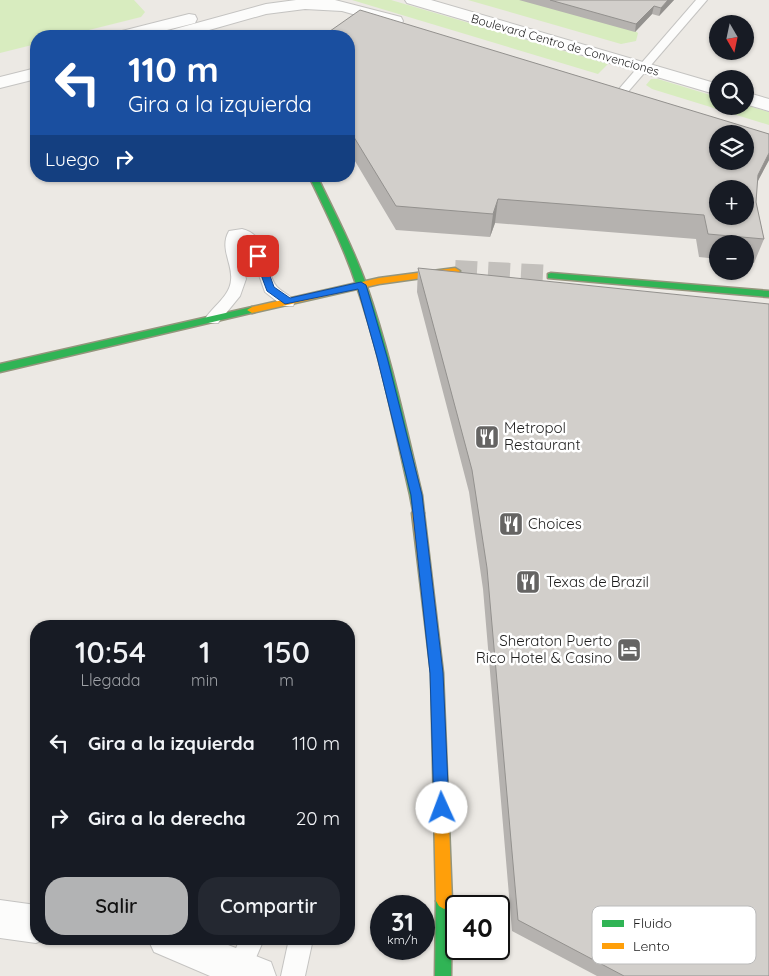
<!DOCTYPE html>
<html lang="es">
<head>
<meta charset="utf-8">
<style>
  :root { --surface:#171b24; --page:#242831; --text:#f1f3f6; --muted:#9ea1a6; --accent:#b2b3b4 }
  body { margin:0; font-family:Quicksand,sans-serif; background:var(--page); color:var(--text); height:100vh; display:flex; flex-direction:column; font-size:19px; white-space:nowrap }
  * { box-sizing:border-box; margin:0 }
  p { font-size:16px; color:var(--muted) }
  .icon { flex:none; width:28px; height:28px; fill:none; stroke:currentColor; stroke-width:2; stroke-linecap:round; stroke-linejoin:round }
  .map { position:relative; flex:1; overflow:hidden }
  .drawer { position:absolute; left:30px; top:620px; width:325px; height:325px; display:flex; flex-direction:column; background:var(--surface); border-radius:20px; box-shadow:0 1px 4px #0004 }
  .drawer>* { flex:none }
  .hud { position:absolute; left:30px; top:30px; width:325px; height:152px; border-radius:20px; box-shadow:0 1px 4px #0004; background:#1a4fa0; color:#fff; overflow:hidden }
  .needle { width:32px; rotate:171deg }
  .fabs { position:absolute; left:709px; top:15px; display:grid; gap:10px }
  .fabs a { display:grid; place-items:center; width:45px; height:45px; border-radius:50%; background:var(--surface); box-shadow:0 1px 4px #0004; font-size:25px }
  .speed { position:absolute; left:370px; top:895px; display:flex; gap:10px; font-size:25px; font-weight:700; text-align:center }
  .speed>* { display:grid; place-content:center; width:65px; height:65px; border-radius:50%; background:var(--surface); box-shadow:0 1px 4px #0004; line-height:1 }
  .speed small { font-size:12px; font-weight:400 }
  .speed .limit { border:2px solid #111; border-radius:8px; background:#fff; color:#111 }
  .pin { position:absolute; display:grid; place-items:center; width:42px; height:42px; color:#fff; margin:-21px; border-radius:10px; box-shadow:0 2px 8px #0006 }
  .me { position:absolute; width:55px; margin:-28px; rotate:358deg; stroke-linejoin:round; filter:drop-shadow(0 0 4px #0008) }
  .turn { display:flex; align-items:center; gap:18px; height:105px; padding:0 15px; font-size:22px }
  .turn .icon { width:65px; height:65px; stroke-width:2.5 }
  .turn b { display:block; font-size:35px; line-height:42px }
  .then { display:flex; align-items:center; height:48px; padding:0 15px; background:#0003; gap:10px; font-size:19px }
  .eta { display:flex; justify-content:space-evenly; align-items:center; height:85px; text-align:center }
  .eta b { font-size:30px; font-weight:600; line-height:35px }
  .primary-button { display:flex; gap:10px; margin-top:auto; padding:10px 15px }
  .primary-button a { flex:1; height:58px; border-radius:20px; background:var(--accent); color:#111; font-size:20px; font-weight:600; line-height:58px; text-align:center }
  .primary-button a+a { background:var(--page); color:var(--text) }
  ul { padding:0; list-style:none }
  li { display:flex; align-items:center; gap:15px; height:75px; padding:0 15px }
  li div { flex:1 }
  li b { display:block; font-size:19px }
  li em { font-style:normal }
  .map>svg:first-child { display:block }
</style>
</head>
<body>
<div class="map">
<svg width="769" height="976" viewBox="0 0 769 976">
  <rect width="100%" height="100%" fill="#ece9e4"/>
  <g fill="#d8ecbf">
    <polygon points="0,0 134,0 145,12 141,17 65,36 36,36 36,44 0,53"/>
    <polygon points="352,0 391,0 608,64 598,74"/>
    <polygon points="468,0 528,0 634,30 638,33 636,41 621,44"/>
    <polygon points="651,79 658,79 717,97 718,106 745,105 769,112 769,125 652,89 646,85"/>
  </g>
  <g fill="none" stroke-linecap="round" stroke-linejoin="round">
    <polyline stroke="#c3c0bc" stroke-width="22" stroke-dasharray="22 11" stroke-linecap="butt" points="455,271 551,276"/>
    <defs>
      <g id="lane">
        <polygon points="696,0 707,0 627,93 619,93 619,89"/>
        <path d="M242,229C271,236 263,271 277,287C283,293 291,295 295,302L293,306H283L265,292L249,247L240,239L239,254L246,279L240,296L218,323H208L205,319C213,306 230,296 231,280C233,264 219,248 229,231Z"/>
        <polygon points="240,939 264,939 248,976 230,976 227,969"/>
        <polygon points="289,939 313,939 305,976 281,976"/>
      </g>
      <g id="street">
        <polygon points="335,0 401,17 403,21 401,25 395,26 342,11 305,9 266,14 188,36 161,36 164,32 266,4 296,0"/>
        <polygon points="405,0 431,0 718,84 718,95 407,3"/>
        <polygon points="189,14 195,15 197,19 195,23 143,36 115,36 118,32"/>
        <polygon points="36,68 36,79 0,88 0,77"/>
        <polygon points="745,92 769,99 769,111 745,104"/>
        <polygon points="0,900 36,905 36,939 46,939 36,943 0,938"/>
        <polygon points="148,939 213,939 271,962 276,976 210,976 154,952"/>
      </g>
      <g id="fast">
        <path d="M309,176H317C334,212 353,247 366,284C390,353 405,424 422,495L424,513L422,516H414L410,495C394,425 380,353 356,284C344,247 326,212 309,176Z"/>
        <polygon points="551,273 769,291 769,297 548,278 548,274"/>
        <polygon points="252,307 257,310 255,312 0,372 0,364"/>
        <polygon points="444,893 449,896 452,901 451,976 435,976 436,901 439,896"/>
      </g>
      <g id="slow">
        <polygon points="455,268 460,271 458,273 379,284 252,313 247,310 252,307 379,278"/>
        <polygon points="418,508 422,510 424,513 443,673 452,901 449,906 444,909 439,906 436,901 431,673 412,513 414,510"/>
      </g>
    </defs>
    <use href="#lane" stroke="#c4c3c1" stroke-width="2"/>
    <use href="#street" stroke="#c4c3c1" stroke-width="2"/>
    <use href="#fast" stroke="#94957c" stroke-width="3"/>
    <use href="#slow" stroke="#94957c" stroke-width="3"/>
    <use href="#lane" fill="#fcfcfb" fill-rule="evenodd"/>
    <use href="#street" fill="#fcfcfb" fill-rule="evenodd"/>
    <use href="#fast" fill="#30b455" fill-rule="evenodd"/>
    <use href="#slow" fill="#ff9f0a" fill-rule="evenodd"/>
  </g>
  <g fill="#b5b2af">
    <polygon points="519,0 674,0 659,16 652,14 635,32"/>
    <polygon points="349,36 769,134 769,160 757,182 756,202 764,239 754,263 745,262 745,244 718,244 718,259 699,257 696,239 495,223 490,237 396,230 349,151"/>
    <polygon points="418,268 769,976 597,976 512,931 483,589 469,492 417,292"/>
  </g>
  <g fill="#93918e">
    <polygon points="668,0 674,0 659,16 661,8"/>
    <polygon points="654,6 652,14 635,32 636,24"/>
    <polygon points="769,153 769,160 749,198 758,175"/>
    <polygon points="498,199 495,223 490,237 493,214"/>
  </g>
  <g fill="#d2cfcb" stroke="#93918e" fill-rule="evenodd">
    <polygon points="550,0 668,0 661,8 654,6 636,24"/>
    <path d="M360,10L769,134V153L758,175L756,202L764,239L708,234L704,215L498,199L493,214L396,206L349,129V36H323ZM718,134H745V161H718ZM718,189H745V216H718Z"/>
    <polygon points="418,268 769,304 769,976 624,976 518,920 487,568 472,470"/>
  </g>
  <polygon fill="#1a73e8" stroke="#114b97" points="255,254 263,256 274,287 290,298 361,282 366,285 387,357 422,495 443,673 449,808 447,813 442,815 436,813 434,808 430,673 411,495 377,357 358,289 285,304 267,291 254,256"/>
  <defs>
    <symbol id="restaurant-square" viewBox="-11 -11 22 22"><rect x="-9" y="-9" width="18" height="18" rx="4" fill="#656463" stroke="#fff"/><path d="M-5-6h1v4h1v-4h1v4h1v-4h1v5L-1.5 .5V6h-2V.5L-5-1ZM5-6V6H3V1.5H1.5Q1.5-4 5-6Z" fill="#fff"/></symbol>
    <symbol id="hotel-square" viewBox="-11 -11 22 22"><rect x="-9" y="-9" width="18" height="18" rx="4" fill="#656463" stroke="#fff"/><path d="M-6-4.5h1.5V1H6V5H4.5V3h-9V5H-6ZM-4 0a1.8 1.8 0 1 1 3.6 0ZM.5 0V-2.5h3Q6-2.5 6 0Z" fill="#fff"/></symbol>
  </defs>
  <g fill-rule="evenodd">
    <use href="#restaurant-square" x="473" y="423" width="28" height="28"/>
    <use href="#restaurant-square" x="497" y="510" width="28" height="28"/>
    <use href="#restaurant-square" x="514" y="568" width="28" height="28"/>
    <use href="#hotel-square" x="615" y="636" width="28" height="28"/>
  </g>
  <g text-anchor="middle" stroke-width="5" stroke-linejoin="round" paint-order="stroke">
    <g font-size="12" fill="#1d1d1d" stroke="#fff">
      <text transform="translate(565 45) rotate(16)" y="4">Boulevard Centro de Convenciones</text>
    </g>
    <g font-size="15" fill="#1d1d1d" stroke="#fff" text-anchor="start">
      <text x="504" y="433">Metropol<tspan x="504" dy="17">Restaurant</tspan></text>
      <text x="528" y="529">Choices</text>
      <text x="546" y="587">Texas de Brazil</text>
      <text x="612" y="646" text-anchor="end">Sheraton Puerto<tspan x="612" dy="17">Rico Hotel &amp; Casino</tspan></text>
    </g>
  </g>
  <rect x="592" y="906" width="164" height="58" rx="8" fill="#fff" stroke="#bbb" stroke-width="1"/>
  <rect x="602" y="920" width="22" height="7" fill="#30b455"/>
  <rect x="602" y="943" width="22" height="6" fill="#ff9f0a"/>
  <g font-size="14" fill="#1d1d1d">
    <text x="633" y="928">Fluido</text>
    <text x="633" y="951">Lento</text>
  </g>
</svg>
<div class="fabs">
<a><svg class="needle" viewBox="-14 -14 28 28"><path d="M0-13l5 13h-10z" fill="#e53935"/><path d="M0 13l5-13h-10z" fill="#9ea1a6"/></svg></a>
<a><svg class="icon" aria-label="search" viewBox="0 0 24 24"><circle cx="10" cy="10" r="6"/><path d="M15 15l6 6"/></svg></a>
<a><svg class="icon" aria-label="layers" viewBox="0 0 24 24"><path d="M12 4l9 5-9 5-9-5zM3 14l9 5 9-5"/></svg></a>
<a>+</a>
<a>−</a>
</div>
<div class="speed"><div>31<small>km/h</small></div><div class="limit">40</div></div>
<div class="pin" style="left:258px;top:256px;background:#d93025"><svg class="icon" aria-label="arrive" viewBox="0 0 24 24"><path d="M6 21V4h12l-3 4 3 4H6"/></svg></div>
<svg class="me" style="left:442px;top:808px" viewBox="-20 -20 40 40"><circle r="19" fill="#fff"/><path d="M0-13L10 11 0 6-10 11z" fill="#1a73e8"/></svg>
<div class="hud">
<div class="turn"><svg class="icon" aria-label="left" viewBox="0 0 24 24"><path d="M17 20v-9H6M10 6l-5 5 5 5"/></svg><div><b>110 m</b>Gira a la izquierda</div></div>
<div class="then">Luego<svg class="icon" aria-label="right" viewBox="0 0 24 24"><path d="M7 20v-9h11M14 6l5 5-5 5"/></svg></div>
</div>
<section class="drawer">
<div class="eta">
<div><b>10:54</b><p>Llegada</p></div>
<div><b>1</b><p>min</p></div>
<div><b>150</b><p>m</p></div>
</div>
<ul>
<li><svg class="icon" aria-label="left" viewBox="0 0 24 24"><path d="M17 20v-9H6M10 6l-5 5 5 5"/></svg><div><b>Gira a la izquierda</b></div><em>110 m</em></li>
<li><svg class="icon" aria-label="right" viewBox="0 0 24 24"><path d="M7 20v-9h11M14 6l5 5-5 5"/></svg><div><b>Gira a la derecha</b></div><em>20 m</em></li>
</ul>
<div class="primary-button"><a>Salir</a><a>Compartir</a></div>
</section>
</div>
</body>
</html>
